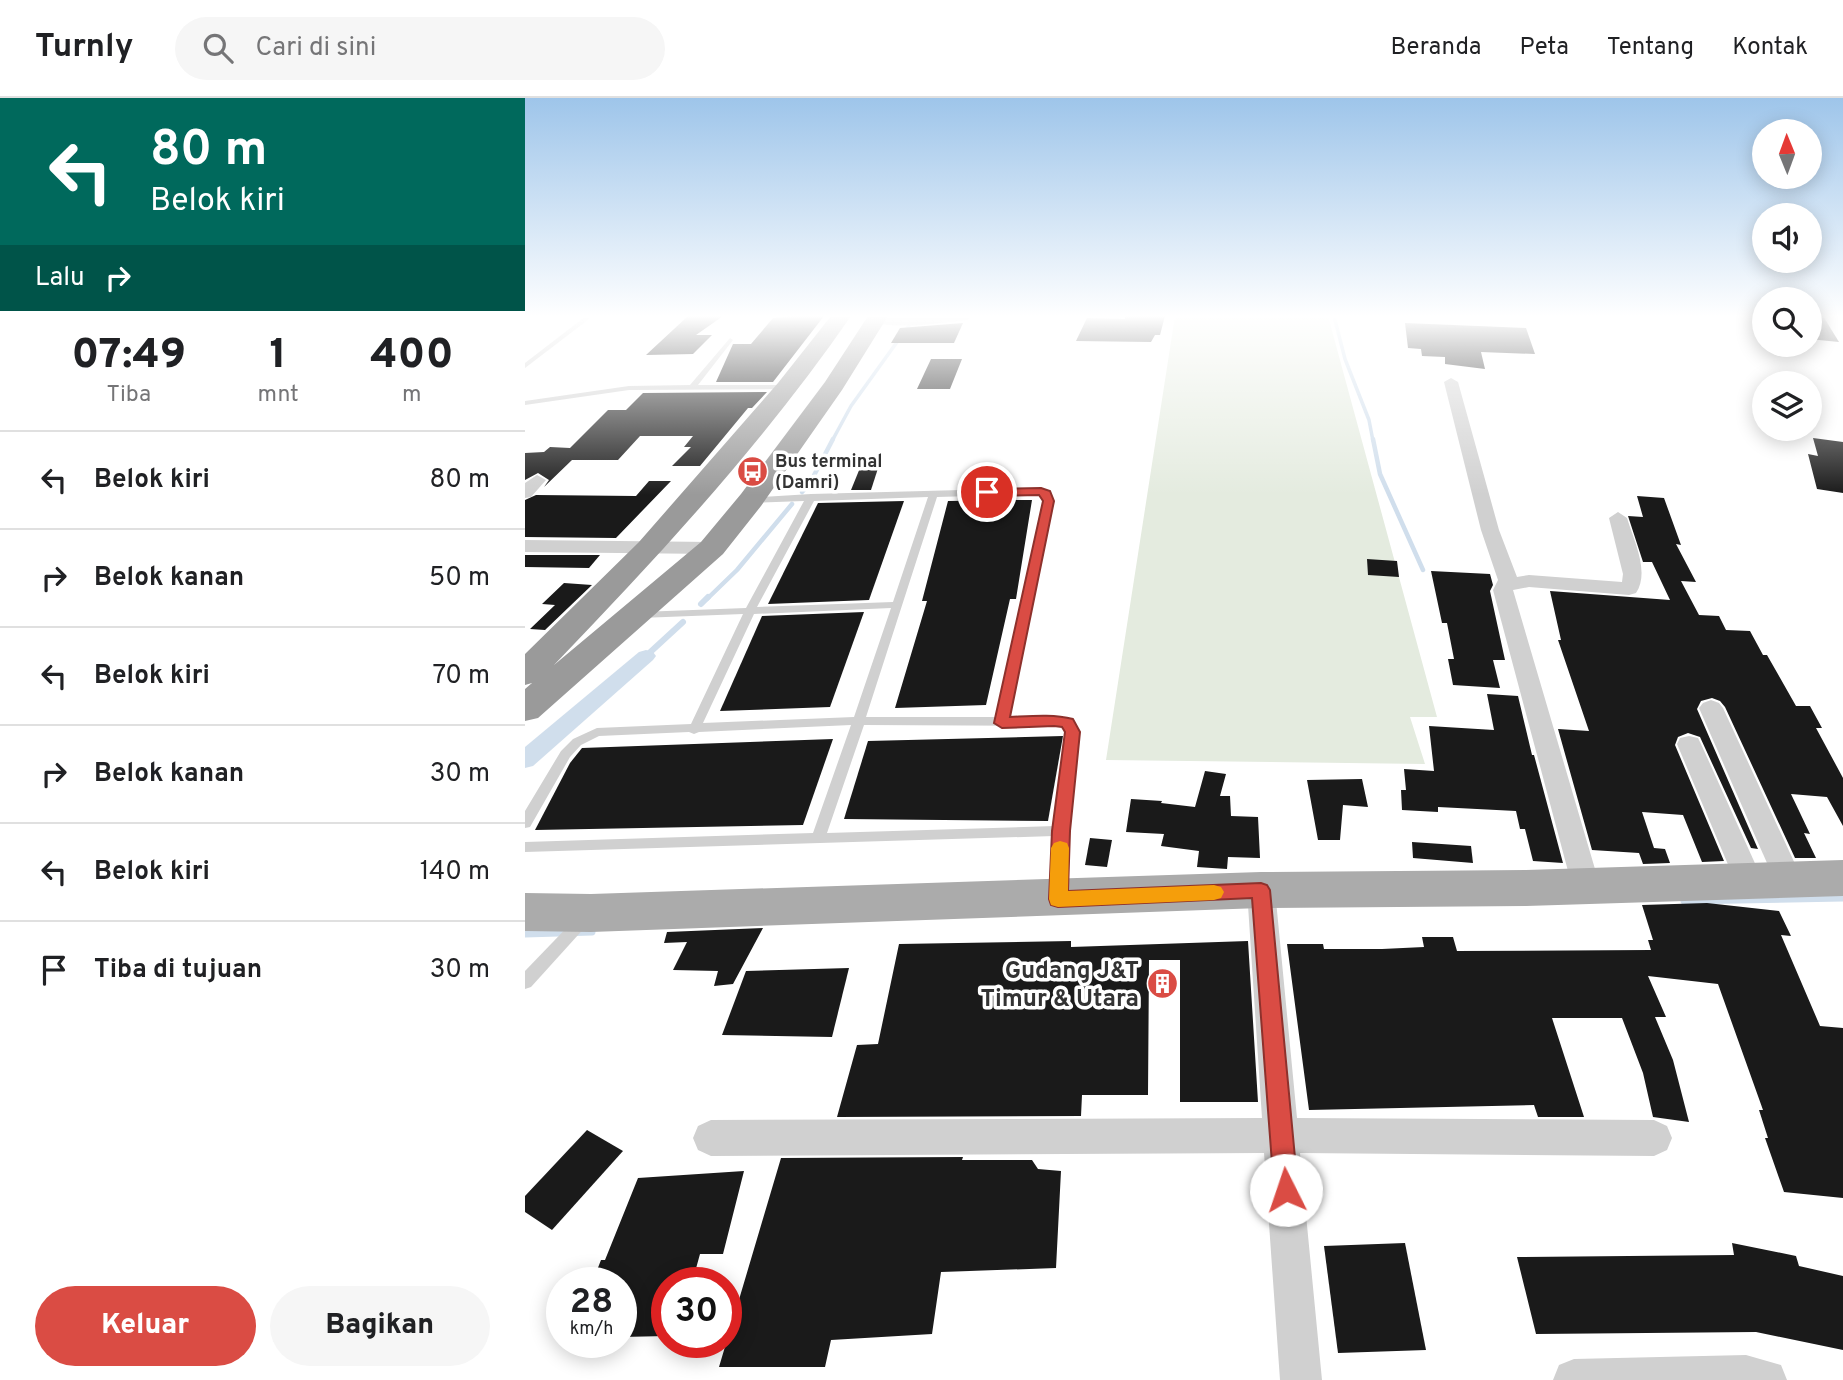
<!DOCTYPE html>
<html lang="id">
<head>
<meta charset="utf-8">
<style>
  :root { --surface:#fff; --page:#f6f6f6; --text:#202124; --muted:#757577; --line:#e0e0e0; --accent:#da4c44 }
  body { margin:0; font-family:Overpass,sans-serif; background:var(--page); color:var(--text); height:100vh; display:flex; flex-direction:column; font-size:26px; white-space:nowrap }
  * { box-sizing:border-box; margin:0 }
  p { font-size:23px; color:var(--muted) }
  .icon { flex:none; width:38px; height:38px; fill:none; stroke:currentColor; stroke-width:2; stroke-linecap:round; stroke-linejoin:round }
  .map { position:relative; flex:1; overflow:hidden }
  .sheet { display:flex; flex-direction:column; background:var(--surface); width:525px }
  .sheet>* { flex:none }
  .banner { background:#00695c; color:#fff; overflow:hidden }
  .needle { width:46px; rotate:359deg }
  .controls { position:absolute; left:1227px; top:21px; display:grid; gap:14px }
  .controls a { display:grid; place-items:center; width:70px; height:70px; border-radius:50%; background:var(--surface); box-shadow:0 4px 18px #0003; font-size:35px }
  .speed { position:absolute; left:21px; top:1169px; display:flex; gap:14px; font-size:35px; font-weight:700; text-align:center }
  .speed>* { display:grid; place-content:center; width:91px; height:91px; border-radius:50%; background:var(--surface); box-shadow:0 4px 18px #0003; line-height:1 }
  .speed small { font-size:18px; font-weight:400 }
  .speed .limit { border:10px solid #d22; background:#fff; color:#111 }
  .pin { position:absolute; display:grid; place-items:center; width:60px; height:60px; color:#fff; margin:-30px; border:4px solid #fff; border-radius:50%; box-shadow:0 2px 7px #0007 }
  .me { position:absolute; width:77px; margin:-38px; rotate:356deg; stroke-linejoin:round; filter:drop-shadow(0 0 5px #0008) }
  .turn { display:flex; align-items:center; gap:24px; height:147px; padding:0 35px; font-size:32px }
  .turn .icon { width:91px; height:91px; stroke-width:2.5 }
  .turn b { display:block; font-size:49px; line-height:60px }
  .then { display:flex; align-items:center; height:66px; padding:0 35px; background:#0003; gap:14px; font-size:26px }
  .eta { display:flex; justify-content:space-evenly; align-items:center; height:119px; text-align:center }
  .eta b { font-size:42px; font-weight:800; line-height:49px }
  .primary-button { display:flex; gap:14px; margin-top:auto; padding:14px 35px }
  .primary-button a { flex:1; height:80px; border-radius:42px; background:var(--accent); color:#fff; font-size:28px; font-weight:800; line-height:80px; text-align:center }
  .primary-button a+a { background:var(--page); color:var(--text) }
  ul { padding:0; list-style:none }
  li { display:flex; align-items:center; gap:21px; height:98px; padding:0 35px; border-top:2px solid var(--line) }
  li div { flex:1 }
  li b { display:block; font-size:26px }
  li em { font-style:normal }
  header { display:flex; align-items:center; gap:42px; box-sizing:border-box; height:98px; padding:0 35px; background:var(--surface); border-bottom:2px solid var(--line) }
  header strong { font-size:33px }
  nav { display:flex; gap:38px; margin-inline-start:auto; font-size:24px }
  .search { width:490px; height:63px; background:var(--page); display:flex; align-items:center; gap:18px; box-sizing:border-box; padding:0 24px; border-radius:38px; color:var(--muted); font-size:26px }
  main { display:flex; flex:1; min-height:0 }
  .map>svg:first-child { display:block }
</style>
</head>
<body>
<header>
<strong>Turnly</strong>
<div class="search"><svg class="icon" aria-label="search" viewBox="0 0 24 24"><circle cx="10" cy="10" r="6"/><path d="M15 15l6 6"/></svg>Cari di sini</div>
<nav><a>Beranda</a><a>Peta</a><a>Tentang</a><a>Kontak</a></nav>
</header>
<main>
<section class="sheet">
<div class="banner">
<div class="turn"><svg class="icon" aria-label="left" viewBox="0 0 24 24"><path d="M17 20v-9H6M10 6l-5 5 5 5"/></svg><div><b>80 m</b>Belok kiri</div></div>
<div class="then">Lalu<svg class="icon" aria-label="right" viewBox="0 0 24 24"><path d="M7 20v-9h11M14 6l5 5-5 5"/></svg></div>
</div>
<div class="eta">
<div><b>07:49</b><p>Tiba</p></div>
<div><b>1</b><p>mnt</p></div>
<div><b>400</b><p>m</p></div>
</div>
<ul>
<li><svg class="icon" aria-label="left" viewBox="0 0 24 24"><path d="M17 20v-9H6M10 6l-5 5 5 5"/></svg><div><b>Belok kiri</b></div><em>80 m</em></li>
<li><svg class="icon" aria-label="right" viewBox="0 0 24 24"><path d="M7 20v-9h11M14 6l5 5-5 5"/></svg><div><b>Belok kanan</b></div><em>50 m</em></li>
<li><svg class="icon" aria-label="left" viewBox="0 0 24 24"><path d="M17 20v-9H6M10 6l-5 5 5 5"/></svg><div><b>Belok kiri</b></div><em>70 m</em></li>
<li><svg class="icon" aria-label="right" viewBox="0 0 24 24"><path d="M7 20v-9h11M14 6l5 5-5 5"/></svg><div><b>Belok kanan</b></div><em>30 m</em></li>
<li><svg class="icon" aria-label="left" viewBox="0 0 24 24"><path d="M17 20v-9H6M10 6l-5 5 5 5"/></svg><div><b>Belok kiri</b></div><em>140 m</em></li>
<li><svg class="icon" aria-label="arrive" viewBox="0 0 24 24"><path d="M6 21V4h12l-3 4 3 4H6"/></svg><div><b>Tiba di tujuan</b></div><em>30 m</em></li>
</ul>
<div class="primary-button"><a>Keluar</a><a>Bagikan</a></div>
</section>
<div class="map">
<svg width="1318" height="1282" viewBox="0 0 1318 1282">
  <rect width="100%" height="100%" fill="#fff"/>
  <polygon fill="#e4ebdf" points="650,218 803,218 912,619 885,619 900,666 581,662"/>
  <g fill="none" stroke-linecap="round" stroke-linejoin="round">
    <g stroke="#d0deec" stroke-width="3.5">
      <polyline points="809,218 820,261 844,322 848,343"/>
      <polyline points="307,343 326,308 385,226"/>
    </g>
    <g stroke="#d0deec" stroke-width="4.5">
      <polyline points="848,341 855,376 898,472"/>
      <polyline points="277,394 285,385 308,341"/>
      <polyline points="182,501 212,472 267,406"/>
    </g>
    <g stroke="#d0deec" stroke-width="6">
      <polyline points="176,506 183,499"/>
      <polyline points="121,558 158,524"/>
    </g>
    <g stroke="#d0deec" stroke-width="7">
      <polyline points="1159,803 1318,800"/>
      <polyline points="0,836 67,834"/>
    </g>
    <polygon fill="#d0deec" fill-rule="evenodd" points="121,552 128,554 131,558 128,562 8,668 0,670 0,649 114,554"/>
  </g>
  <g fill="#1a1a1a">
    <polygon points="163,218 198,218 171,237 187,237 168,256 121,257"/>
    <polygon points="268,218 299,218 248,284 191,284 208,246 226,246 248,220"/>
    <polygon points="600,218 640,218 635,237 630,237 626,244 551,243 562,220 600,221"/>
    <polygon points="1284,218 1298,218 1314,244 1284,241"/>
    <polygon points="438,225 429,245 366,245 375,230"/>
    <polygon points="880,225 1001,230 1010,256 956,254 960,271 920,266 920,259 897,258 896,251 883,250"/>
    <polygon points="406,261 437,261 425,291 392,291"/>
    <polygon points="242,294 227,310 223,310 175,368 147,368 166,349 159,349 168,338 115,338 93,362 47,362 19,389 24,382 13,375 0,382 0,355 19,354 25,349 45,350 83,312 101,312 118,295"/>
    <polygon points="1288,340 1318,344 1318,395 1292,391 1283,356 1293,358"/>
    <polygon points="339,360 356,361 346,392 326,392"/>
    <polygon points="124,383 146,383 91,440 0,439 0,402 11,397 111,398"/>
    <polygon points="1112,398 1139,400 1156,447 1151,446 1171,484 1156,483 1174,517 1194,518 1201,532 1225,533 1238,557 1242,557 1271,608 1285,608 1297,630 1291,630 1318,680 1318,728 1302,699 1266,696 1285,736 1279,735 1291,760 1270,760 1200,609 1195,603 1187,600 1176,603 1172,611 1233,751 1226,750 1175,639 1163,635 1153,639 1150,647 1199,763 1177,764 1158,717 1117,714 1129,750 1140,751 1145,765 1118,766 1114,755 1067,752 1033,631 1064,633 1033,542 1036,542 1025,493 1145,502 1127,464 1118,464 1103,418 1118,419"/>
    <polygon points="492,402 507,402 491,501 485,501 461,607 370,610 402,503 397,503 423,403"/>
    <polygon points="379,403 344,502 243,506 293,405"/>
    <polygon points="0,457 75,457 64,470 0,469"/>
    <polygon points="842,461 872,463 874,479 843,477"/>
    <polygon points="906,473 965,476 968,487 965,493 980,562 968,562 975,590 928,587 923,561 929,561 922,525 917,525"/>
    <polygon points="39,485 67,487 20,532 5,531 30,507 17,506"/>
    <polygon points="339,514 305,609 195,613 237,518"/>
    <polygon points="962,596 993,598 1007,657 1009,657 1038,765 1008,763 1000,731 995,731 991,713 913,709 913,714 877,712 876,692 881,692 879,671 909,673 904,628 969,632"/>
    <polygon points="538,638 523,723 319,721 343,643"/>
    <polygon points="308,641 278,727 10,732 45,665 57,650"/>
    <polygon points="680,673 701,676 695,698 705,698 706,718 733,719 735,760 703,759 702,771 672,769 674,753 636,748 639,736 601,734 606,701 637,703 636,705 670,709"/>
    <polygon points="837,681 843,709 818,707 815,742 793,742 782,682"/>
    <polygon points="565,740 587,742 582,769 560,767"/>
    <polygon points="887,744 946,748 948,765 888,760"/>
    <polygon points="1182,805 1254,813 1266,838 1256,837 1295,928 1318,930 1318,1100 1259,1094 1240,1040 1243,1040 1234,1012 1238,1012 1193,886 1123,878 1141,919 1130,919 1148,962 1164,1024 1128,1019 1118,975 1097,920 1027,920 1059,1019 1013,1019 1009,1007 784,1012 762,846 798,846 799,851 857,851 899,849 897,839 928,839 932,853 1126,852 1123,842 1128,842 1117,807"/>
    <polygon points="238,830 208,886 189,888 193,873 148,872 162,844 139,845 142,834"/>
    <polygon points="546,843 546,849 723,843 733,1004 655,1004 655,862 624,862 623,997 557,997 556,1018 312,1019 332,947 353,946 374,846"/>
    <polygon points="324,870 307,939 197,937 221,873"/>
    <polygon points="62,1032 98,1053 27,1132 0,1114 0,1098"/>
    <polygon points="438,1059 437,1062 507,1062 513,1071 536,1073 531,1170 416,1174 407,1236 306,1242 300,1269 194,1269 256,1060"/>
    <polygon points="219,1073 198,1156 175,1156 167,1185 142,1185 142,1238 96,1239 96,1185 67,1185 76,1162 80,1162 113,1080"/>
    <polygon points="880,1145 901,1252 813,1255 799,1148"/>
    <polygon points="1207,1145 1271,1158 1274,1168 1318,1178 1318,1252 1231,1234 1011,1236 992,1159 1209,1157"/>
  </g>
  <g fill="none" stroke-linecap="round" stroke-linejoin="round">
    <g fill="#d0d0d0" fill-rule="evenodd">
      <polygon points="61,218 68,218 0,270 0,265"/>
      <polygon points="205,240 208,242 173,287 265,287 265,291 104,292 0,307 0,303 104,288 165,287"/>
      <path d="M516,390L524,393L528,403L484,619L543,621L547,622L553,634L543,733L540,796L538,800L533,802L528,800L526,796L529,738L0,754V744L288,735L326,627L174,634L169,636L164,634L74,638L56,647L45,659L5,729L0,730V713L36,653L48,641L72,630L166,626L218,516L115,520L110,517L115,514L221,510L279,403L226,405L223,404V400L286,396ZM515,396L520,403L472,619H341L412,399ZM403,399L368,504L232,509L289,403ZM366,510L329,619L178,625L229,516ZM339,627L538,628L541,634L530,728L302,735Z"/>
      <polygon points="58,816 63,818 65,822 63,826 6,889 0,891 0,873 53,818"/>
    </g>
    <g fill="#d0d0d0" fill-rule="evenodd">
      <path d="M348,218H448L442,222C420,224 362,234 345,221Z"/>
      <path d="M926,280L933,284L974,432L992,479L1004,477L1097,484L1098,476L1084,420L1093,414L1102,420C1109,443 1125,474 1111,495L1104,497L1004,489L988,492L1075,788L1071,796L1061,799L1051,796L1047,788L968,492L973,482L956,432L919,284Z"/>
      <polygon points="12,377 21,382 6,399 0,400 0,385"/>
      <polygon points="0,442 187,444 197,450 187,456 0,454"/>
      <polygon points="1186,602 1194,605 1198,610 1277,781 1273,789 1263,792 1253,789 1249,781 1174,610 1178,605"/>
      <polygon points="1164,638 1173,640 1176,646 1238,783 1234,791 1224,794 1214,791 1210,783 1152,646 1155,640"/>
      <polygon points="736,781 746,784 750,792 772,1020 1129,1022 1142,1028 1147,1040 1142,1052 1129,1058 775,1055 797,1282 755,1282 739,1055 186,1058 173,1052 168,1040 173,1028 186,1022 737,1020 722,792 726,784"/>
      <polygon points="1221,1257 1256,1267 1262,1282 1028,1282 1034,1267 1049,1261"/>
    </g>
    <polygon fill="#ababab" fill-rule="evenodd" points="1318,762 1318,798 1001,808 736,810 66,834 0,833 0,795 66,796 736,774 1001,772"/>
    <path fill="#9a9a9a" fill-rule="evenodd" d="M306,218H326C239,344 135,457 29,567L176,444L216,396L300,284L343,218H363L317,292L236,408L198,456L13,620L0,623V591L7,585L0,587V556L114,444L253,285Z"/>
  </g>
  <linearGradient id="sky" x2="0" y2="1"><stop stop-color="#9ec5ea"/><stop offset="0.55" stop-color="#fff"/><stop offset="1" stop-color="#fff" stop-opacity="0"/></linearGradient>
  <rect width="1318" height="397" fill="url(#sky)"/>
  <path fill="#da4c44" stroke="#8e312c" stroke-width="2" d="M516,390L525,393L529,403L485,619C507,618 528,616 548,621L555,634L545,733L543,793L736,785L742,787L745,792L773,1092L770,1100L761,1104L753,1100L749,1092L727,800L533,809L526,807L524,801L527,733L540,634L537,629L529,628L477,630L469,625L518,403L514,397L462,398L456,394L462,391Z"/>
  <polygon fill="#f59e0b" points="535,743 542,745 544,750 543,793 689,787 696,789 699,794 696,800 689,802 533,809 526,807 524,801 526,750 529,745"/>
  <defs>
    <symbol id="bus-disc" viewBox="-11 -11 22 22"><circle r="9.5" fill="#da4c44" stroke="#fff"/><path d="M-5-6H5V4H4V6H2V4H-2V6H-4V4H-5ZM-3.5-4V0h7V-4ZM-3.5 1.2v1.5H-2V1.2ZM2 1.2v1.5H3.5V1.2Z" fill="#fff"/></symbol>
    <symbol id="building-disc" viewBox="-11 -11 22 22"><circle r="9.5" fill="#da4c44" stroke="#fff"/><path d="M-4-6H4V6H1V3H-1V6H-4ZM-2.5-4.3h1.7v1.8h-1.7ZM.8-4.3h1.7v1.8H.8ZM-2.5-1h1.7V.8h-1.7ZM.8-1h1.7V.8H.8Z" fill="#fff"/></symbol>
  </defs>
  <g fill-rule="evenodd">
    <use href="#bus-disc" x="210" y="356" width="35" height="35"/>
    <use href="#building-disc" x="620" y="868" width="35" height="35"/>
  </g>
  <g text-anchor="middle" stroke-width="7" stroke-linejoin="round" paint-order="stroke">
    <g font-size="18" font-weight="bold" fill="#333" stroke="#fff" text-anchor="start">
      <text x="250" y="369">Bus terminal<tspan x="250" dy="21">(Damri)</tspan></text>
    </g>
    <g font-size="24" font-weight="bold" fill="#333" stroke="#fff" text-anchor="end">
      <text x="614" y="880">Gudang J&amp;T<tspan x="614" dy="28">Timur &amp; Utara</tspan></text>
    </g>
  </g>
</svg>
<div class="controls">
<a><svg class="needle" viewBox="-14 -14 28 28"><path d="M0-13l5 13h-10z" fill="#e53935"/><path d="M0 13l5-13h-10z" fill="#757577"/></svg></a>
<a><svg class="icon" aria-label="sound" viewBox="0 0 24 24"><path d="M4 9h4l5-4v14l-5-4H4zM17 9q2 3 0 6"/></svg></a>
<a><svg class="icon" aria-label="search" viewBox="0 0 24 24"><circle cx="10" cy="10" r="6"/><path d="M15 15l6 6"/></svg></a>
<a><svg class="icon" aria-label="layers" viewBox="0 0 24 24"><path d="M12 4l9 5-9 5-9-5zM3 14l9 5 9-5"/></svg></a>
</div>
<div class="speed"><div>28<small>km/h</small></div><div class="limit">30</div></div>
<div class="pin" style="left:462px;top:394px;background:#d93025"><svg class="icon" aria-label="arrive" viewBox="0 0 24 24"><path d="M6 21V4h12l-3 4 3 4H6"/></svg></div>
<svg class="me" style="left:761px;top:1092px" viewBox="-20 -20 40 40"><circle r="19" fill="#fff"/><path d="M0-13L10 11 0 6-10 11z" fill="#da4c44"/></svg>
</div>
</main>
</body>
</html>
